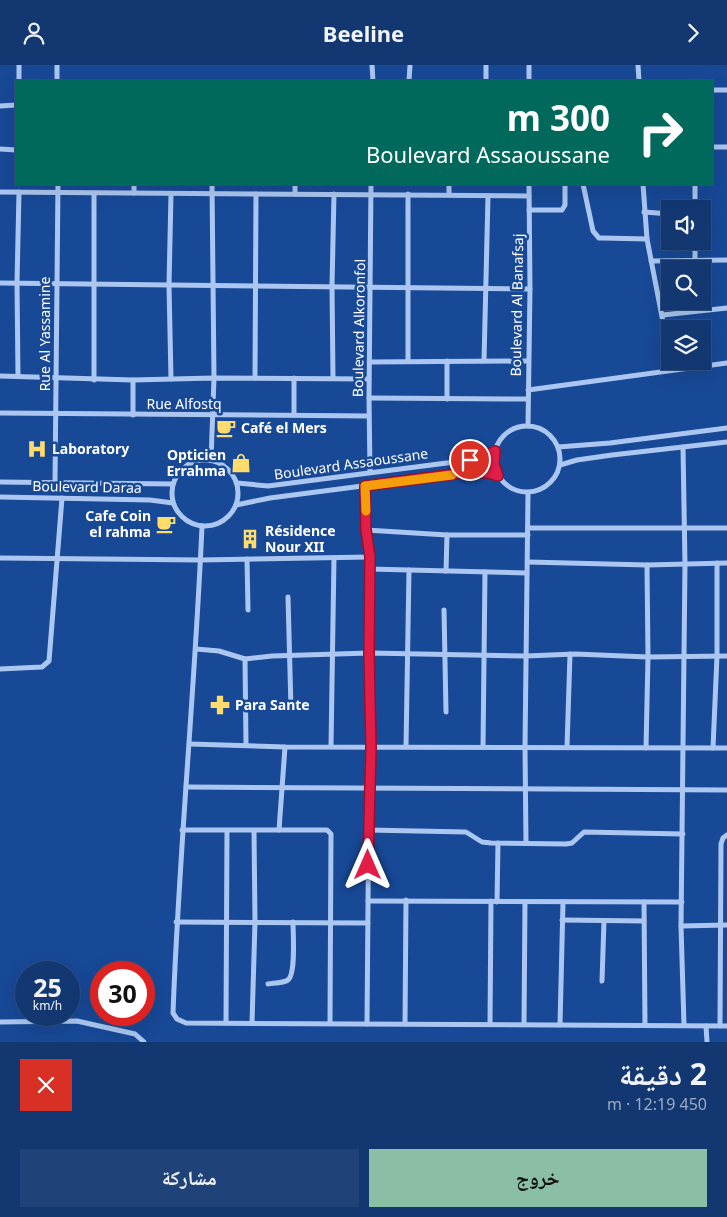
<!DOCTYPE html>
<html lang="ar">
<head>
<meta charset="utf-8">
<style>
  :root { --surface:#123771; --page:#1f4279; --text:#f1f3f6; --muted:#9cacc3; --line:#315184; --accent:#8abfa5 }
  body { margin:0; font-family:"Noto Sans","Noto Naskh Arabic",sans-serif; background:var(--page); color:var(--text); direction:rtl; height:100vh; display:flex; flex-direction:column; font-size:19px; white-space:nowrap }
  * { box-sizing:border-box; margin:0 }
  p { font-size:16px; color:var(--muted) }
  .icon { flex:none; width:28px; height:28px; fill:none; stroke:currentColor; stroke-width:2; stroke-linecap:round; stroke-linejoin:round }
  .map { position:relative; height:977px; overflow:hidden; direction:ltr }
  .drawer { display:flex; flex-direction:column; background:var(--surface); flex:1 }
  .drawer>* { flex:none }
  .top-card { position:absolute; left:15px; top:15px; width:698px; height:105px; border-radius:0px; box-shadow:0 5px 20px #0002,0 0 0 1px var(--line); direction:rtl; background:#00695c; color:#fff; overflow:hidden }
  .buttons { position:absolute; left:661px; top:135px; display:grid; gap:10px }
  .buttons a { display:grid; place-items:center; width:50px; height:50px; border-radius:0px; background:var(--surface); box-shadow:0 5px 20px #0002,0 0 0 1px var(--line); font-size:25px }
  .speed { position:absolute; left:15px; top:896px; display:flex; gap:10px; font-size:25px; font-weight:700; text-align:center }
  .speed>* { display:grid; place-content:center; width:65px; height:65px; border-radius:50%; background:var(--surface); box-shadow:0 5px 20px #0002,0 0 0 1px var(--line); line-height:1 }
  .speed small { font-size:12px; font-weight:400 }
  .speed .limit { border:8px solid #d22; background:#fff; color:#111 }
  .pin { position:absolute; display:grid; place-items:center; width:42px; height:42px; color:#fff; margin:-21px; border:2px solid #fff; border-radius:50%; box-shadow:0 1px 5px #0007 }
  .me { position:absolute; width:55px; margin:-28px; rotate:0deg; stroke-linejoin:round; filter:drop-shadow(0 0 4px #0008) }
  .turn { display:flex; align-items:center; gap:18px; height:105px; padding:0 20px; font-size:22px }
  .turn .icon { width:65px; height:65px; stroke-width:2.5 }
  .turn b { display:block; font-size:35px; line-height:42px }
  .round { display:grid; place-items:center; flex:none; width:52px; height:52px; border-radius:0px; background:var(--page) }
  .overview { display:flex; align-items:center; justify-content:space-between; height:85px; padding:0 20px }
  h1 { font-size:30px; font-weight:700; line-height:38px }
  .cta { display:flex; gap:10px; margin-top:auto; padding:10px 20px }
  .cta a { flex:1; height:58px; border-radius:0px; background:var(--accent); color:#111; font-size:20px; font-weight:700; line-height:58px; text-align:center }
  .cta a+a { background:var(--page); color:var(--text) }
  header { display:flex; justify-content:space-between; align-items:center; height:65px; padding:0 20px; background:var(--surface); font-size:22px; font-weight:700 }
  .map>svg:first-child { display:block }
</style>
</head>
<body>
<header><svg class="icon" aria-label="forward" viewBox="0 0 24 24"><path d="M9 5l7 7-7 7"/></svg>Beeline<svg class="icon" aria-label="person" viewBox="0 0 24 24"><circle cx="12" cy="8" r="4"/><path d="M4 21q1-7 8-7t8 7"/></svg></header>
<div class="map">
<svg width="727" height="977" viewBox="0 0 727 977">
  <rect width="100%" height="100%" fill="#184997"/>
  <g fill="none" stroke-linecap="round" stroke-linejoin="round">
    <g stroke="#abc7f1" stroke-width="5">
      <polyline points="57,0 57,16"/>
      <polyline points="372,0 373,16"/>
      <polyline points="486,0 486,16"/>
      <polyline points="529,0 529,16"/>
      <polyline points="638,0 639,16"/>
      <polyline points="19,16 19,0"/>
      <polyline points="409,16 410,0"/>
      <polyline points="711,25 727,25"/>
      <polyline points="0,41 16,40"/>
      <polyline points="711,82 727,82"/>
      <polyline points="0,84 16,85"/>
      <polyline points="449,119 449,129"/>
      <polyline points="583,119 593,166 599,173 602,173 647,174"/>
      <polyline points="643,119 647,174 670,293"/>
      <polyline points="695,119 695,144"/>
      <polyline points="0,127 529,131"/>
      <polyline points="94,128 94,315"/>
      <polyline points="134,128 134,119"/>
      <polyline points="295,129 295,119"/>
      <polyline points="408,129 408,296"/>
      <polyline points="529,145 562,145 565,140 565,119"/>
      <polyline points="644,147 670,149"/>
      <polyline points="695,176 695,196"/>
      <polyline points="651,196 727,195"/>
      <polyline points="0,218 530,224"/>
      <polyline points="663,250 727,243"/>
      <polyline points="484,296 488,131"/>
      <polyline points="370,297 528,296"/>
      <polyline points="0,311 133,315 214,313 369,314"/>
      <polyline points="18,311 17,218 19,127"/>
      <polyline points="255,313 256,129"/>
      <polyline points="294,313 294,350"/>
      <polyline points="333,313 332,221 334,129"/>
      <polyline points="171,314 169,220 171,129"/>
      <polyline points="528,325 727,298"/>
      <polyline points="369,333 527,334"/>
      <polyline points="447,334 447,296"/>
      <polyline points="0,348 369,351"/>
      <polyline points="133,350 133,315"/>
      <circle cx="527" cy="394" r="33"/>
      <polyline points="528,361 530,224 529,119"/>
      <polyline points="558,382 610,378 727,363"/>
      <polyline points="683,382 685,499 681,861 684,960"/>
      <circle cx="205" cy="428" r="33"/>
      <polyline points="211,395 214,313 212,119"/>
      <polyline points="560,400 577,395 612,390 727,377"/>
      <polyline points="370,407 369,333 371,119"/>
      <polyline points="0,417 173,419"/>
      <polyline points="55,418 58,119"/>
      <polyline points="237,418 268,421 470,395 486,391 495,386"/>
      <polyline points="365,421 366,465 369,492 369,588 371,682 369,724 367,959"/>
      <polyline points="0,432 150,435 173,438"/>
      <polyline points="236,440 270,433 470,407 489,408 499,411"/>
      <path d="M202,461C195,624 179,785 173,948L177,954L186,958L727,961"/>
      <polyline points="528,463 727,463"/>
      <polyline points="366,465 447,470 528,470"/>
      <polyline points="0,493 201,495 369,492"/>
      <polyline points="247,494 248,545"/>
      <polyline points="528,497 647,500 727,498"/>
      <polyline points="369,504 527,508"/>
      <polyline points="446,506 447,470"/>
      <polyline points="288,532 291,644"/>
      <polyline points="444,545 446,647"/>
      <polyline points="196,584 219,586 245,594 272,591 369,588 526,591 575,589 648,592 727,591"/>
      <polyline points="245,594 246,680"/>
      <polyline points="0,604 42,602 49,596 62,433"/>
      <polyline points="190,679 285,682 727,683"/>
      <polyline points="331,681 334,493"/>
      <polyline points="406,682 409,505"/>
      <polyline points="483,682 485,507"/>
      <polyline points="567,682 570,589"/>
      <polyline points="646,683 648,592 647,500"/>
      <polyline points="713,683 717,591 717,498"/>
      <polyline points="186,722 727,725"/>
      <polyline points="182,765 327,765 331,769 330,958"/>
      <polyline points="279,765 285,682"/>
      <polyline points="368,765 466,767 482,777 491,778 566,779 572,778 584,767 683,769"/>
      <polyline points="526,778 525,682 528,428"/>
      <polyline points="368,836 682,837"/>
      <polyline points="497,837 498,778"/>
      <polyline points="644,837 645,960"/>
      <polyline points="562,855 644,856"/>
      <polyline points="176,857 368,858"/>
      <polyline points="681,861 727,860"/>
      <polyline points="602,916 604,856"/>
      <path d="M268,919C274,918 283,918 288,915C296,909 293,868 293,857"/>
      <polyline points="0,957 77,956 135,969 144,977"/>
      <polyline points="226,958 227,766"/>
      <polyline points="252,958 255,857 254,766"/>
      <polyline points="405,959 406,835"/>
      <polyline points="490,959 491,836"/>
      <polyline points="524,959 525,837"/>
      <polyline points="560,960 563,837"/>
      <polyline points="706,961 707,977"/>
      <polyline points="720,961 721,779 723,773 727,770"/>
    </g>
  </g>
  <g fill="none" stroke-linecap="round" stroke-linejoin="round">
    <defs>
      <polyline id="route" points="368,800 371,682 369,588 370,492 366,465 365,421 470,407 489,408 498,411 494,399 495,386 486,391 470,395"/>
    </defs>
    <use href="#route" stroke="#92132f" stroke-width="12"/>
    <use href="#route" stroke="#e11d48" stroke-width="9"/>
    <polyline stroke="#f59e0b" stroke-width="9" points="366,446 365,421 452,410"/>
  </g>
  <defs>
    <symbol id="cafe-bare" viewBox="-9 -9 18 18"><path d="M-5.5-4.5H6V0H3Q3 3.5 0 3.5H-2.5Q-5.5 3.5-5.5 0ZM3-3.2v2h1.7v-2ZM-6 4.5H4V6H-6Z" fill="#ffdc6b" stroke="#184997" stroke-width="2.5" paint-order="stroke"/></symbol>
    <symbol id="hospital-bare" viewBox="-9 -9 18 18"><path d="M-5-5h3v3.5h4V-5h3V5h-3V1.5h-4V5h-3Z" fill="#ffdc6b" stroke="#184997" stroke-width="2.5" paint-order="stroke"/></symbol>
    <symbol id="shop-bare" viewBox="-9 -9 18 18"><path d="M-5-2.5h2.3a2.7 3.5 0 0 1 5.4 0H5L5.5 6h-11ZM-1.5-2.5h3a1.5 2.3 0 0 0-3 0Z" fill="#ffdc6b" stroke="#184997" stroke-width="2.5" paint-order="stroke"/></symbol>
    <symbol id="building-bare" viewBox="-9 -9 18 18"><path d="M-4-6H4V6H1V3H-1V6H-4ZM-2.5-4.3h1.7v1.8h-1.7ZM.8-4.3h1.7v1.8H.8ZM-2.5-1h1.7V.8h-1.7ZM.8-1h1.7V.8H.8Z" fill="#ffdc6b" stroke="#184997" stroke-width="2.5" paint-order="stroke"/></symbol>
    <symbol id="pharmacy-bare" viewBox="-9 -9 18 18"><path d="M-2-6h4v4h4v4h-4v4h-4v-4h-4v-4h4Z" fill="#ffdc6b" stroke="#184997" stroke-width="2.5" paint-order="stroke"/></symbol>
  </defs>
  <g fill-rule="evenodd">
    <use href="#cafe-bare" x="212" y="349" width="28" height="28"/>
    <use href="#hospital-bare" x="23" y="370" width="28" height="28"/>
    <use href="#shop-bare" x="227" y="384" width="28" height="28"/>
    <use href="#cafe-bare" x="152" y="445" width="28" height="28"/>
    <use href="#building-bare" x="236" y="460" width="28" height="28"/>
    <use href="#pharmacy-bare" x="206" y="626" width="28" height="28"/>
  </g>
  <g text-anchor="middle" stroke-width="5" stroke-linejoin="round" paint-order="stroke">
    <g font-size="14" fill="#fff" stroke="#184997">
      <text transform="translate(517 240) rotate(-89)" y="5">Boulevard Al Banafsaj</text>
      <text transform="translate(359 263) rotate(-89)" y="5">Boulevard Alkoronfol</text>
      <text transform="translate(45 269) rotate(-90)" y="5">Rue Al Yassamine</text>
      <text x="184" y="344">Rue Alfostq</text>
      <text transform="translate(351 399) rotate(-8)" y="5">Boulevard Assaoussane</text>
      <text transform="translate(87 422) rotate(1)" y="5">Boulevard Daraa</text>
    </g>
    <g font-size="14" font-weight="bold" fill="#fff" stroke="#184997" text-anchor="start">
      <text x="241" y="368">Café el Mers</text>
      <text x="52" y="389">Laboratory</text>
      <text x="226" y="395" text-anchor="end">Opticien<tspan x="226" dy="16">Errahma</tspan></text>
      <text x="151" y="456" text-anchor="end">Cafe Coin<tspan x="151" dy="16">el rahma</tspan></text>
      <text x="265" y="471">Résidence<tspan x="265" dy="16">Nour XII</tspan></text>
      <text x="235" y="645">Para Sante</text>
    </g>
  </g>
</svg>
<div class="buttons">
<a><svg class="icon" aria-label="sound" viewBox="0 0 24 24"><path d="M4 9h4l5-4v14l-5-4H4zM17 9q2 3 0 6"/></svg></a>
<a><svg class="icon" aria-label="search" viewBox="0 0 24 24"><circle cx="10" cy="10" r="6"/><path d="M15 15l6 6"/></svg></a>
<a><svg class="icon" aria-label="layers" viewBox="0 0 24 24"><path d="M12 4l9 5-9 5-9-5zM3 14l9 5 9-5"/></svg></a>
</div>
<div class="speed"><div>25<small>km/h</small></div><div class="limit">30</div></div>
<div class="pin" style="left:470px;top:395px;background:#d93025"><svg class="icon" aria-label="arrive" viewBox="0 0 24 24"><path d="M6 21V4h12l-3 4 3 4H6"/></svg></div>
<svg class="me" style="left:368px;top:800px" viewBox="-20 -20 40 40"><path d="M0-17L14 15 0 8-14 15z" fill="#e11d48" stroke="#fff" stroke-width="4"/></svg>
<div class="top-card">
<div class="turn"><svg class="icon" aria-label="right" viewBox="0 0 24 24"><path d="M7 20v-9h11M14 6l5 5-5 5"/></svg><div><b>300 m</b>Boulevard Assaoussane</div></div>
</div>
</div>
<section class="drawer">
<div class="overview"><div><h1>2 دقيقة</h1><p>450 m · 12:19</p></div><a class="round" style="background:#d93025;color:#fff"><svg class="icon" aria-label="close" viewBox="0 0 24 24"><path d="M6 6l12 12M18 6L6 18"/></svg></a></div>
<div class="cta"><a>خروج</a><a>مشاركة</a></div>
</section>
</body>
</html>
